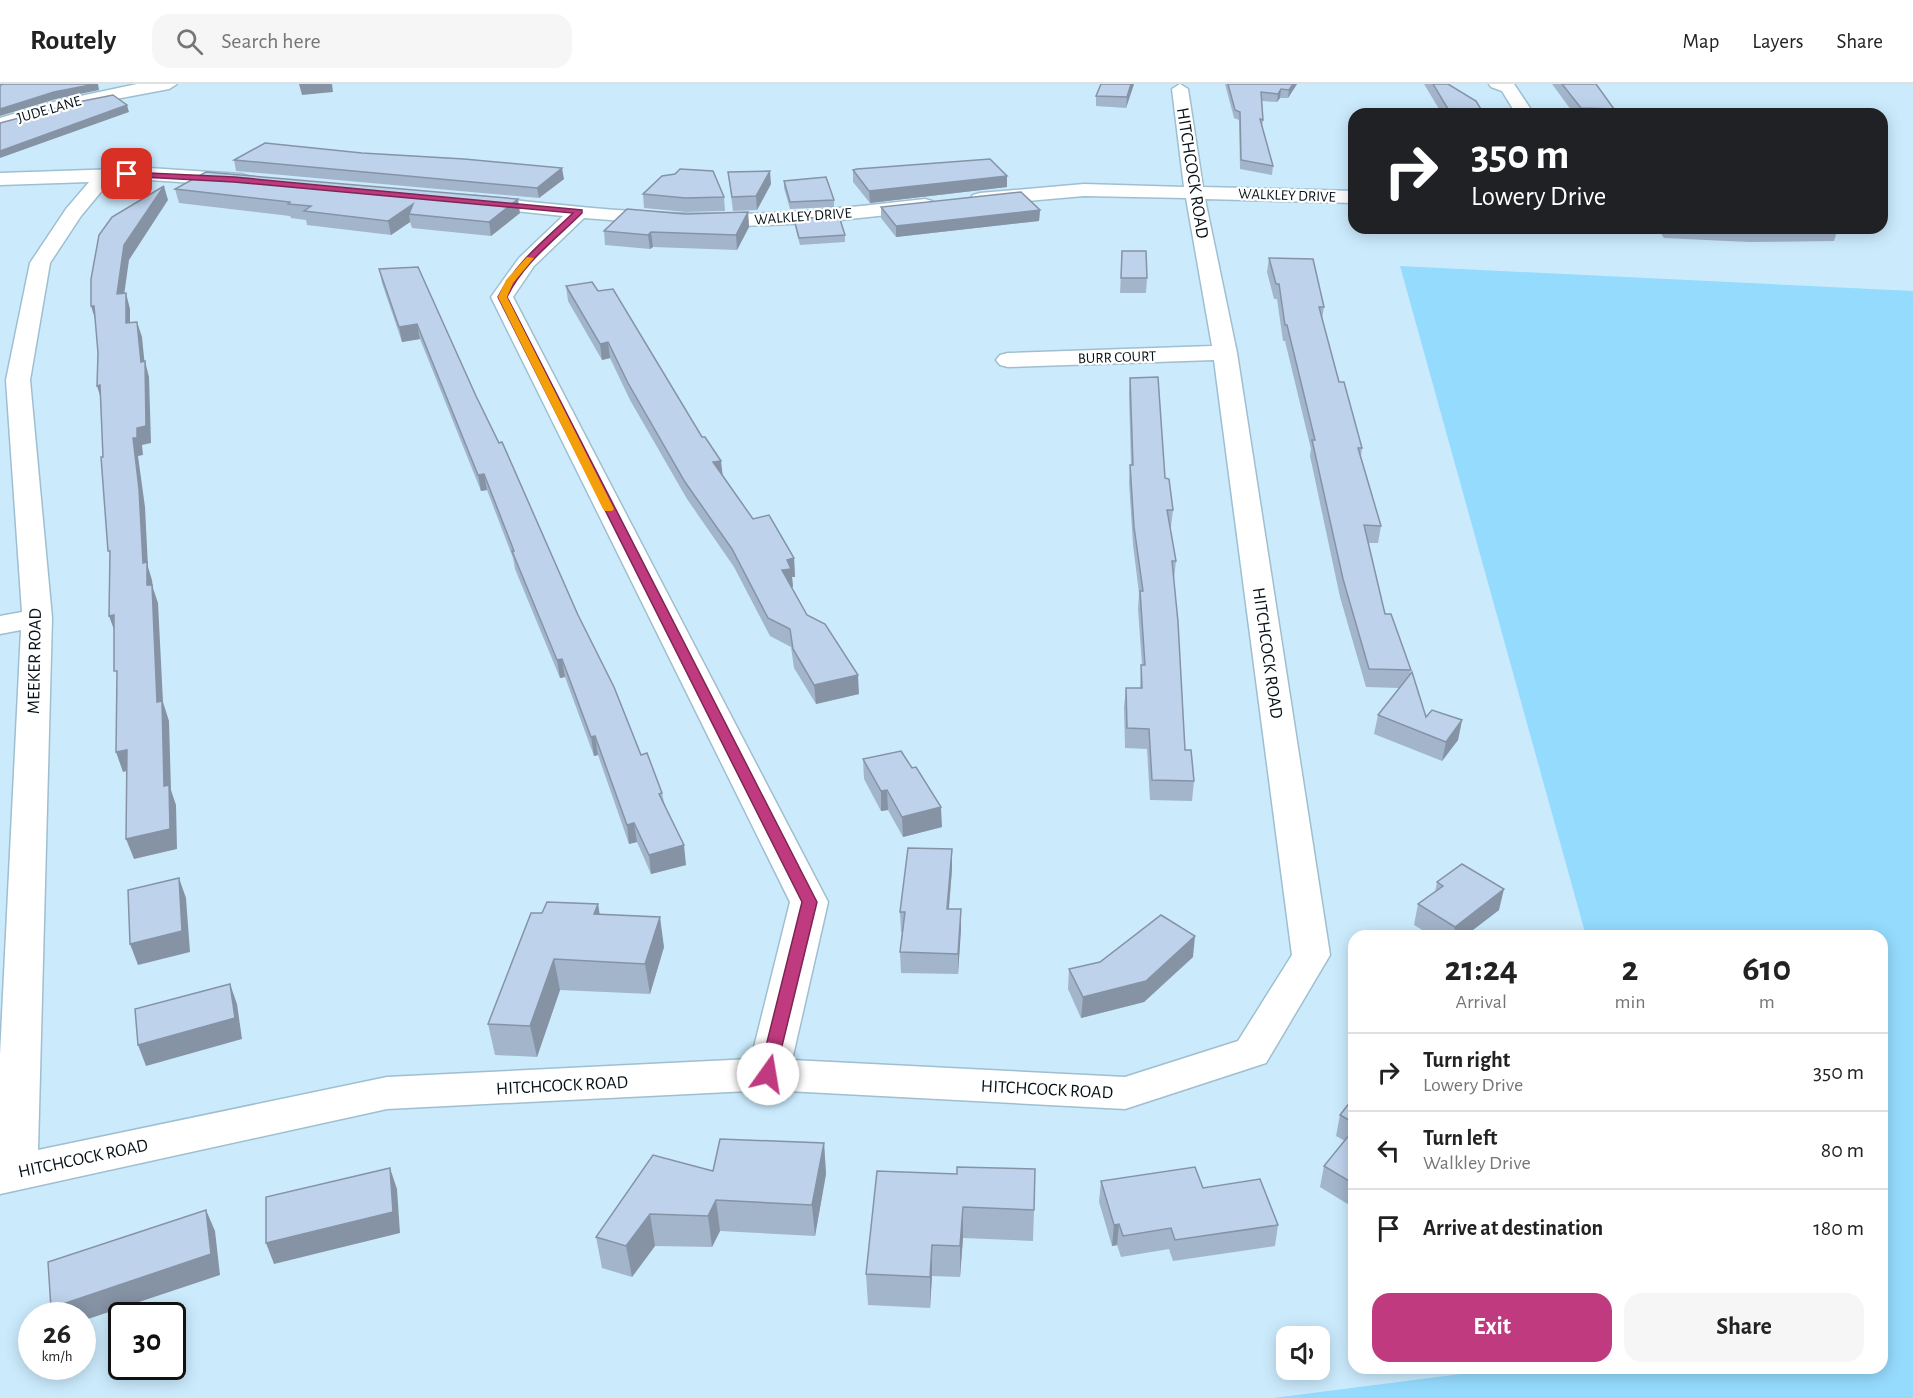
<!DOCTYPE html>
<html lang="en">
<head>
<meta charset="utf-8">
<style>
  :root { --surface:#fff; --page:#f6f6f6; --text:#222; --muted:#767676; --line:#e0e0e0; --accent:#bf3a7f }
  body { margin:0; font-family:"Alegreya Sans",sans-serif; background:var(--page); color:var(--text); height:100vh; display:flex; flex-direction:column; font-size:22px; white-space:nowrap }
  * { box-sizing:border-box; margin:0 }
  p { font-size:20px; color:var(--muted) }
  .icon { flex:none; width:33px; height:33px; fill:none; stroke:currentColor; stroke-width:2; stroke-linecap:round; stroke-linejoin:round }
  .map { position:relative; flex:1; overflow:hidden }
  .details { position:absolute; left:1348px; top:846px; width:540px; height:444px; display:flex; flex-direction:column; background:var(--surface); border-radius:18px; box-shadow:0 3px 15px #0003 }
  .details>* { flex:none }
  .hud { position:absolute; left:1348px; top:24px; width:540px; height:126px; border-radius:18px; box-shadow:0 3px 15px #0003; background:#202124; color:#fff; overflow:hidden }
  .buttons { position:absolute; left:1276px; top:1242px; display:grid; gap:12px }
  .buttons a { display:grid; place-items:center; width:54px; height:54px; border-radius:12px; background:var(--surface); box-shadow:0 3px 15px #0003; font-size:30px }
  .speed { position:absolute; left:18px; top:1218px; display:flex; gap:12px; font-size:30px; font-weight:700; text-align:center }
  .speed>* { display:grid; place-content:center; width:78px; height:78px; border-radius:50%; background:var(--surface); box-shadow:0 3px 15px #0003; line-height:1 }
  .speed small { font-size:15px; font-weight:400 }
  .speed .limit { border:3px solid #111; border-radius:9px; background:#fff; color:#111 }
  .pin { position:absolute; display:grid; place-items:center; width:51px; height:51px; color:#fff; margin:-26px; border-radius:12px; box-shadow:0 3px 9px #0006 }
  .me { position:absolute; width:66px; margin:-33px; rotate:13deg; stroke-linejoin:round; filter:drop-shadow(0 0 4px #0008) }
  .turn { display:flex; align-items:center; gap:21px; height:126px; padding:0 24px; font-size:27px }
  .turn .icon { width:78px; height:78px; stroke-width:2.5 }
  .turn b { display:block; font-size:42px; line-height:51px }
  .eta { display:flex; justify-content:space-evenly; align-items:center; height:102px; text-align:center }
  .eta b { font-size:36px; font-weight:600; line-height:42px }
  .primary-button { display:flex; gap:12px; margin-top:auto; padding:12px 24px }
  .primary-button a { flex:1; height:69px; border-radius:18px; background:var(--accent); color:#fff; font-size:24px; font-weight:600; line-height:69px; text-align:center }
  .primary-button a+a { background:var(--page); color:var(--text) }
  ul { padding:0; list-style:none }
  li { display:flex; align-items:center; gap:18px; height:78px; padding:0 24px; border-top:2px solid var(--line) }
  li div { flex:1 }
  li b { display:block; font-size:22px }
  li em { font-style:normal }
  header { display:flex; align-items:center; gap:36px; box-sizing:border-box; height:84px; padding:0 30px; background:var(--surface); border-bottom:2px solid var(--line) }
  header strong { font-size:28px }
  nav { display:flex; gap:33px; margin-inline-start:auto; font-size:21px }
  .search { width:420px; height:54px; background:var(--page); display:flex; align-items:center; gap:15px; box-sizing:border-box; padding:0 21px; border-radius:18px; color:var(--muted); font-size:22px }
  .map>svg:first-child { display:block }
</style>
</head>
<body>
<header>
<strong>Routely</strong>
<div class="search"><svg class="icon" aria-label="search" viewBox="0 0 24 24"><circle cx="10" cy="10" r="6"/><path d="M15 15l6 6"/></svg>Search here</div>
<nav><a>Map</a><a>Layers</a><a>Share</a></nav>
</header>
<div class="map">
<svg width="1913" height="1314" viewBox="0 0 1913 1314">
  <rect width="100%" height="100%" fill="#cbebfd"/>
  <polygon fill="#95dbfe" points="1400,182 1913,207 1913,1314 1273,1314 1508,1284 1882,1284 1882,852 1586,852"/>
  <g fill="none" stroke-linecap="round" stroke-linejoin="round">
    <defs>
      <g id="minor">
        <polygon points="137,0 177,0 169,5 84,21 0,45 0,34 57,17"/>
        <path d="M1180,0L1188,5L1203,103L1354,107V119L1205,115L1237,269L1330,871L1266,979L1125,1025L768,1006L387,1025L0,1110V971L21,546L0,550V532L22,528L6,296L30,179L66,125L89,98L0,101V89L149,84L241,90L248,92L250,96L248,100L241,102L149,96L110,97L81,132L50,179L30,296L52,534L38,1066L387,993L751,975L790,818L491,213L519,174L563,132L468,122L465,118L468,114L475,112C554,120 632,130 711,130C783,131 854,123 925,115L932,117L935,121L932,125L925,127L812,139L743,142L676,141L584,134L534,182L513,213L828,818L792,976L1125,993L1238,957L1292,871L1214,276L1008,283L1000,281L996,276L1000,271L1008,269L1212,262L1186,114L1084,112L980,121L973,119L970,115L973,111L980,109L1084,100L1184,103L1172,5Z"/>
        <polygon points="1489,0 1514,0 1534,30 1516,30 1502,7 1491,3"/>
      </g>
    </defs>
    <use href="#minor" stroke="#9fbfd0" stroke-width="3"/>
    <use href="#minor" fill="#fff" fill-rule="evenodd"/>
  </g>
  <g fill="#a3b5cb">
    <polygon points="1134,0 1126,24 1096,22 1096,12"/>
    <polygon points="1225,0 1297,0 1288,14 1280,14 1277,18 1262,17 1263,36 1262,43 1273,82 1272,91 1240,85 1239,36 1234,34"/>
    <polygon points="1424,0 1433,0 1484,30 1442,30"/>
    <polygon points="1552,0 1596,0 1614,25 1613,30 1574,30"/>
    <polygon points="234,76 564,95 539,114 236,87"/>
    <polygon points="853,86 1007,92 1007,103 870,119 853,98"/>
    <polygon points="728,88 771,100 757,126 733,127"/>
    <polygon points="784,97 834,116 834,123 790,125 784,104"/>
    <polygon points="175,105 520,129 491,152 412,144 410,138 391,151 307,141 306,136 291,134 290,132 179,119"/>
    <polygon points="643,110 724,113 725,127 686,128 644,124"/>
    <polygon points="881,123 1040,126 1039,137 896,153 881,134"/>
    <polygon points="748,128 749,143 737,166 653,163 650,165 605,161 604,147 685,130"/>
    <polygon points="794,135 845,151 845,158 800,161 795,142"/>
    <polygon points="1495,144 1543,144 1542,148 1498,150"/>
    <polygon points="1657,144 1838,144 1834,157 1749,158 1664,154"/>
    <polygon points="1122,167 1147,194 1146,209 1120,209"/>
    <polygon points="1269,174 1324,223 1322,235 1339,298 1362,364 1361,372 1381,442 1378,459 1368,459 1385,530 1411,586 1410,590 1426,633 1462,636 1458,656 1442,677 1374,650 1378,631 1399,604 1366,603 1340,513 1310,372 1311,365 1285,257 1283,257 1277,215 1274,215 1267,188"/>
    <polygon points="379,185 476,312 641,671 662,709 664,718 686,781 651,790 637,758 629,760 598,671 594,672 565,593 560,594 515,485 513,474 487,406 481,407 420,255 402,258 382,199"/>
    <polygon points="566,202 722,391 753,435 794,474 795,493 792,493 793,503 791,503 807,531 859,610 816,620 794,584 791,563 770,552 734,483 687,415 630,316 610,274 602,276 568,217"/>
    <polygon points="1130,294 1165,394 1173,426 1171,443 1170,443 1176,477 1174,495 1173,495 1185,666 1194,697 1192,717 1150,716 1147,665 1125,664 1124,623 1126,604 1140,604 1141,581 1142,581 1138,525 1139,509 1133,461 1129,398 1130,381 1131,381 1129,311"/>
    <polygon points="863,675 942,743 903,753 888,726 881,727 864,695"/>
    <polygon points="952,785 949,825 961,825 961,845 958,890 901,889 900,868 902,848 901,848 900,828"/>
    <polygon points="1437,798 1499,826 1465,852 1432,852 1414,841 1418,820 1435,808"/>
    <polygon points="598,820 599,830 664,863 650,910 560,906 537,973 495,971 488,940 542,829"/>
    <polygon points="1193,873 1144,918 1081,934 1068,905 1069,885"/>
    <polygon points="1354,1013 1354,1124 1320,1103 1324,1082 1345,1057 1336,1052 1340,1031"/>
    <polygon points="824,1059 826,1090 815,1152 720,1147 712,1163 655,1162 632,1193 602,1184 596,1153 713,1087"/>
    <polygon points="877,1087 1034,1126 1033,1157 963,1154 960,1193 932,1192 930,1224 868,1221 866,1190"/>
    <polygon points="1101,1097 1203,1104 1278,1141 1275,1162 1173,1177 1169,1165 1121,1173 1117,1161 1112,1162 1099,1118"/>
  </g>
  <g fill="#8593a5">
    <polygon points="95,0 98,0 99,6 56,15 0,32 0,25 54,8"/>
    <polygon points="299,0 332,0 333,8 302,11"/>
    <polygon points="1131,0 1134,0 1126,24 1127,13"/>
    <polygon points="1293,0 1297,0 1288,14 1289,6"/>
    <polygon points="1281,5 1280,14 1277,18 1278,10"/>
    <polygon points="127,21 129,28 0,74 0,67"/>
    <polygon points="562,84 564,95 539,114 537,104"/>
    <polygon points="770,87 771,100 757,126 756,112"/>
    <polygon points="1007,92 1007,103 870,119 869,107"/>
    <polygon points="164,102 168,116 129,176 122,226 117,210 124,161"/>
    <polygon points="518,115 520,129 491,152 489,138"/>
    <polygon points="413,120 409,130 410,138 391,151 388,137"/>
    <polygon points="1040,126 1039,137 896,153 896,142"/>
    <polygon points="748,128 749,143 737,166 736,151"/>
    <polygon points="651,148 653,163 650,165 648,151"/>
    <polygon points="126,209 130,225 130,255 126,239"/>
    <polygon points="91,222 94,222 96,238"/>
    <polygon points="137,238 142,253 145,283 145,277 149,293 151,359 142,361 143,371 138,372 145,423 148,483 152,496 153,504 158,519 163,618 169,637 171,706 176,721 177,765 134,775 126,755 164,702 147,501 143,479 133,354 137,344 141,278"/>
    <polygon points="417,240 420,255 402,258 399,243"/>
    <polygon points="608,258 610,274 602,276 600,260"/>
    <polygon points="100,301 102,318 97,302"/>
    <polygon points="721,377 723,394 713,378"/>
    <polygon points="484,390 487,406 481,407 478,391"/>
    <polygon points="794,474 795,493 792,493 793,503 783,505 782,486 787,476"/>
    <polygon points="114,531 116,551 109,532"/>
    <polygon points="562,575 565,593 560,594 557,576"/>
    <polygon points="858,591 859,610 816,620 814,601"/>
    <polygon points="1462,636 1458,656 1442,677 1446,658"/>
    <polygon points="595,652 598,671 594,672 591,653"/>
    <polygon points="127,666 134,685 123,688 116,668"/>
    <polygon points="887,706 888,726 881,727 881,707"/>
    <polygon points="941,723 942,743 903,753 902,733"/>
    <polygon points="634,739 637,758 629,760 627,741"/>
    <polygon points="684,761 686,781 651,790 649,771"/>
    <polygon points="952,765 952,785 947,845 947,825"/>
    <polygon points="179,794 186,814 190,868 138,881 130,860"/>
    <polygon points="1504,805 1499,826 1465,852 1453,852 1455,843"/>
    <polygon points="598,820 603,850 594,830"/>
    <polygon points="961,825 961,845 958,890 958,870"/>
    <polygon points="660,833 664,863 650,910 645,880"/>
    <polygon points="1195,852 1193,873 1144,918 1081,934 1083,913"/>
    <polygon points="554,875 560,906 537,973 530,942"/>
    <polygon points="230,900 237,920 242,955 146,982 138,961"/>
    <polygon points="824,1059 826,1090 815,1152 812,1121"/>
    <polygon points="390,1084 397,1105 400,1149 274,1180 266,1159"/>
    <polygon points="716,1116 720,1147 712,1163 708,1132"/>
    <polygon points="963,1123 963,1154 960,1193 960,1162"/>
    <polygon points="206,1126 215,1147 220,1191 82,1237 82,1232 55,1232 51,1224"/>
    <polygon points="650,1130 655,1162 632,1193 626,1162"/>
    <polygon points="1119,1140 1117,1161 1112,1162 1114,1141"/>
    <polygon points="932,1161 932,1192 930,1224 930,1193"/>
  </g>
  <g fill="#bed2ec" stroke="#8593a5" stroke-width="1.5">
    <polygon points="4,0 95,0 54,8 0,25 0,1"/>
    <polygon points="1101,0 1131,0 1127,13 1096,12"/>
    <polygon points="1228,0 1293,0 1289,6 1281,5 1278,10 1261,8 1263,36 1260,35 1273,82 1241,76 1240,28 1235,26"/>
    <polygon points="1433,0 1448,0 1476,17 1484,30 1451,30"/>
    <polygon points="1562,0 1596,0 1614,25 1581,24"/>
    <polygon points="113,11 127,21 0,67 0,39 83,17"/>
    <polygon points="265,59 362,69 464,75 562,84 537,104 234,76"/>
    <polygon points="990,75 1007,92 869,107 853,86 857,85"/>
    <polygon points="680,85 713,87 724,113 685,114 643,110 662,92 675,90"/>
    <polygon points="770,87 756,112 732,113 728,88"/>
    <polygon points="206,88 518,115 489,138 409,130 413,120 388,137 304,127 311,122 288,120 290,118 175,105"/>
    <polygon points="826,93 834,116 790,118 784,97"/>
    <polygon points="164,102 124,161 117,210 126,209 126,239 137,238 141,278 145,277 146,342 137,344 137,354 133,354 139,405 143,479 147,478 147,501 152,501 157,618 162,617 164,702 169,701 170,745 126,755 127,666 116,668 117,587 114,587 114,531 109,532 110,467 108,467 101,373 103,373 100,301 97,302 98,269 94,222 91,222 91,195 99,151 112,133"/>
    <polygon points="1021,108 1040,126 896,142 881,123"/>
    <polygon points="627,125 685,130 748,128 736,151 651,148 648,151 604,147"/>
    <polygon points="839,132 845,151 799,154 794,135"/>
    <polygon points="1122,167 1146,167 1147,194 1121,194"/>
    <polygon points="1269,174 1313,175 1324,223 1319,223 1339,298 1344,298 1362,364 1358,364 1381,442 1364,441 1385,530 1391,530 1411,586 1369,585 1343,495 1312,356 1315,356 1287,241 1285,241 1279,200 1276,200"/>
    <polygon points="418,183 476,312 499,359 502,358 578,531 614,603 641,671 647,669 662,709 659,710 684,761 649,771 634,739 627,741 595,652 591,653 562,575 557,576 512,467 514,467 484,390 478,391 417,240 399,243 379,185"/>
    <polygon points="592,198 598,207 613,205 702,353 705,353 721,377 713,378 753,435 769,431 794,474 787,476 791,485 782,486 807,531 825,540 858,591 814,601 793,565 790,545 768,534 732,465 685,398 628,299 608,258 600,260 566,202"/>
    <polygon points="1158,293 1165,394 1169,395 1173,426 1167,426 1176,477 1172,477 1178,538 1185,666 1191,666 1194,697 1152,696 1149,645 1127,644 1126,604 1142,604 1141,581 1145,581 1140,507 1143,507 1134,443 1130,381 1133,381 1130,294"/>
    <polygon points="1412,588 1426,633 1432,626 1462,636 1446,658 1378,631"/>
    <polygon points="901,667 912,684 916,683 941,723 902,733 887,706 881,707 863,675"/>
    <polygon points="908,764 952,765 947,825 961,825 958,870 900,868 905,828 900,828"/>
    <polygon points="1462,780 1504,805 1455,843 1418,820 1443,802 1437,798"/>
    <polygon points="179,794 182,847 130,860 128,806"/>
    <polygon points="547,818 598,820 594,830 660,833 645,880 554,875 530,942 488,940 531,829 542,829"/>
    <polygon points="1161,831 1195,852 1146,897 1083,913 1069,885 1100,878"/>
    <polygon points="230,900 235,934 138,961 135,925"/>
    <polygon points="1354,1013 1354,1039 1340,1031"/>
    <polygon points="1354,1045 1354,1100 1324,1082"/>
    <polygon points="720,1055 824,1059 812,1121 716,1116 708,1132 650,1130 626,1162 596,1153 653,1071 713,1087"/>
    <polygon points="957,1083 1035,1085 1034,1126 963,1123 960,1162 932,1161 930,1193 866,1190 877,1087 957,1090"/>
    <polygon points="1195,1083 1203,1104 1260,1095 1278,1141 1175,1156 1171,1144 1123,1152 1119,1140 1114,1141 1101,1097"/>
    <polygon points="390,1084 393,1128 266,1159 266,1113"/>
    <polygon points="206,1126 211,1170 51,1224 48,1178"/>
  </g>
  <path fill="#bf3a7f" stroke="#7c2653" stroke-width="1.5" d="M127,88L234,93L582,126V129C556,155 523,179 507,213L817,818L774,995L768,997L762,995L759,990L802,818L498,213C515,179 546,155 573,129L234,98L124,92V89Z"/>
  <polygon fill="#f59e0b" points="527,173 534,174 513,199 507,213 614,425 612,427 605,427 603,425 498,213 506,196"/>
  <g text-anchor="middle" stroke-width="4.5" stroke-linejoin="round" paint-order="stroke">
    <g font-size="15" fill="#071218" stroke="#fff">
      <text transform="translate(49 25) rotate(-16)" y="5">JUDE LANE</text>
      <text transform="translate(1287 111) rotate(2)" y="5">WALKLEY DRIVE</text>
      <text transform="translate(803 132) rotate(-4)" y="5">WALKLEY DRIVE</text>
      <text transform="translate(1117 273) rotate(-2)" y="5">BURR COURT</text>
    </g>
    <g font-size="18" fill="#071218" stroke="#fff">
      <text transform="translate(1193 89) rotate(81)" y="6">HITCHCOCK ROAD</text>
      <text transform="translate(1268 569) rotate(82)" y="6">HITCHCOCK ROAD</text>
      <text transform="translate(34 577) rotate(-89)" y="6">MEEKER ROAD</text>
      <text transform="translate(562 1001) rotate(-3)" y="6">HITCHCOCK ROAD</text>
      <text transform="translate(1047 1005) rotate(3)" y="6">HITCHCOCK ROAD</text>
      <text transform="translate(83 1074) rotate(-12)" y="6">HITCHCOCK ROAD</text>
    </g>
  </g>
</svg>
<div class="buttons">
<a><svg class="icon" aria-label="sound" viewBox="0 0 24 24"><path d="M4 9h4l5-4v14l-5-4H4zM17 9q2 3 0 6"/></svg></a>
</div>
<div class="speed"><div>26<small>km/h</small></div><div class="limit">30</div></div>
<div class="pin" style="left:127px;top:90px;background:#d93025"><svg class="icon" aria-label="arrive" viewBox="0 0 24 24"><path d="M6 21V4h12l-3 4 3 4H6"/></svg></div>
<svg class="me" style="left:768px;top:990px" viewBox="-20 -20 40 40"><circle r="19" fill="#fff"/><path d="M0-13L10 11 0 6-10 11z" fill="#bf3a7f"/></svg>
<div class="hud">
<div class="turn"><svg class="icon" aria-label="right" viewBox="0 0 24 24"><path d="M7 20v-9h11M14 6l5 5-5 5"/></svg><div><b>350 m</b>Lowery Drive</div></div>
</div>
<section class="details">
<div class="eta">
<div><b>21:24</b><p>Arrival</p></div>
<div><b>2</b><p>min</p></div>
<div><b>610</b><p>m</p></div>
</div>
<ul>
<li><svg class="icon" aria-label="right" viewBox="0 0 24 24"><path d="M7 20v-9h11M14 6l5 5-5 5"/></svg><div><b>Turn right</b><p>Lowery Drive</p></div><em>350 m</em></li>
<li><svg class="icon" aria-label="left" viewBox="0 0 24 24"><path d="M17 20v-9H6M10 6l-5 5 5 5"/></svg><div><b>Turn left</b><p>Walkley Drive</p></div><em>80 m</em></li>
<li><svg class="icon" aria-label="arrive" viewBox="0 0 24 24"><path d="M6 21V4h12l-3 4 3 4H6"/></svg><div><b>Arrive at destination</b></div><em>180 m</em></li>
</ul>
<div class="primary-button"><a>Exit</a><a>Share</a></div>
</section>
</div>
</body>
</html>
